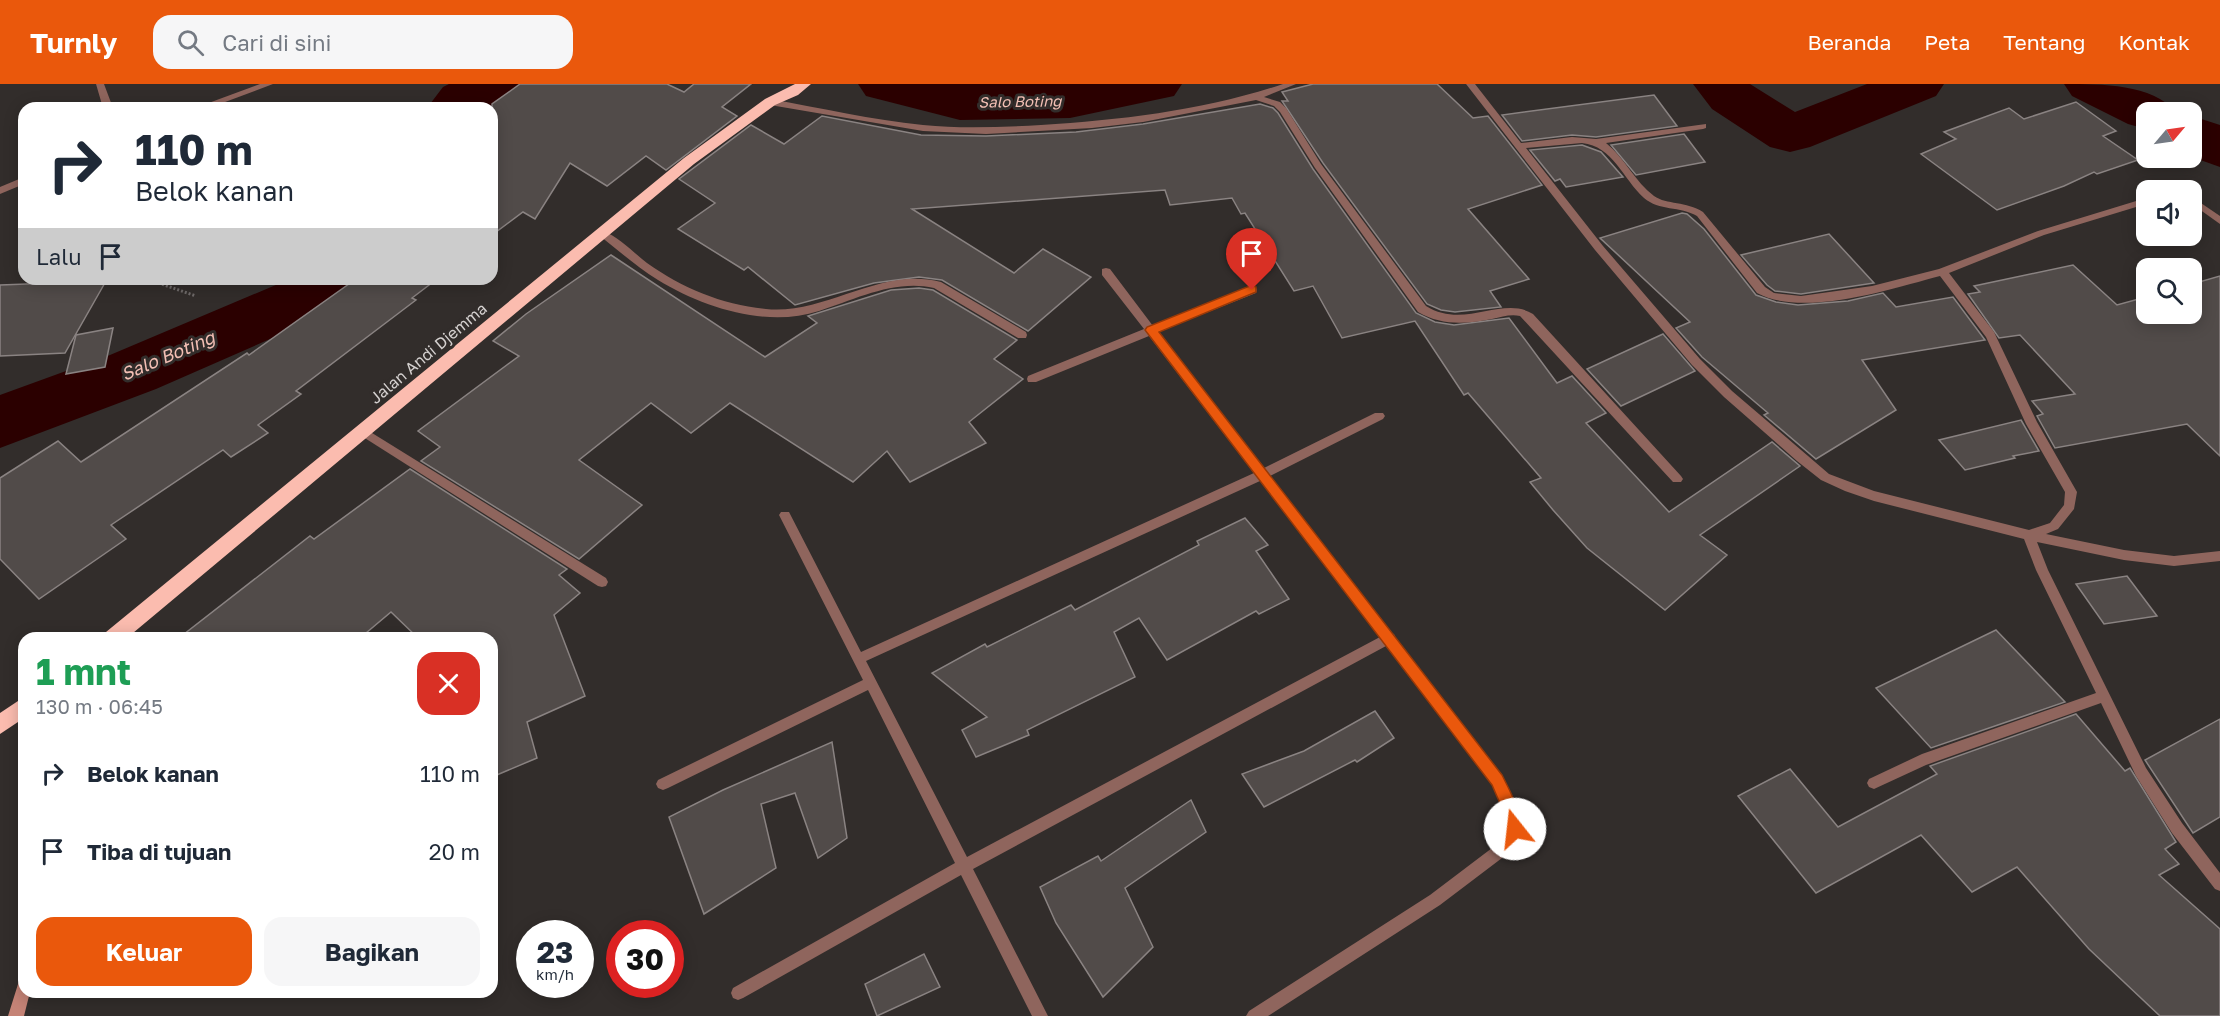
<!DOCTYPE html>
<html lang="id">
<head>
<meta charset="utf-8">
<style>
  :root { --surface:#fff; --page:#f6f6f7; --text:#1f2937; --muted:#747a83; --accent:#ea580c }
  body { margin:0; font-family:"Golos Text",sans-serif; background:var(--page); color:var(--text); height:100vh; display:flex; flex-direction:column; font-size:22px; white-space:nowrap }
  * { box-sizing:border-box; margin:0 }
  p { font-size:20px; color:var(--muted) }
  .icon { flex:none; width:33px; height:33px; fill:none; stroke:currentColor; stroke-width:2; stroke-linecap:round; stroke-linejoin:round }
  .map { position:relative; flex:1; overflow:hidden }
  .side { position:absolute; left:18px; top:548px; width:480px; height:366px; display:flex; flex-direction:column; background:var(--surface); border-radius:18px; box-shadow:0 3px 15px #0003 }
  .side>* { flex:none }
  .banner { position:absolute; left:18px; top:18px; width:480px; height:183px; border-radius:18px; box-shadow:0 3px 15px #0003; background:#fff; color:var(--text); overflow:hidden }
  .needle { width:39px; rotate:61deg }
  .tools { position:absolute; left:2136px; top:18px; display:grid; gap:12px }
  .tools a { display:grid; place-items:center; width:66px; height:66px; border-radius:12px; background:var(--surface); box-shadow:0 3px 15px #0003; font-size:30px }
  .speed { position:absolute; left:516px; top:836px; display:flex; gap:12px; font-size:30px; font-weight:700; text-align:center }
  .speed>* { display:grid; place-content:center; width:78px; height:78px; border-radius:50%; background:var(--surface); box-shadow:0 3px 15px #0003; line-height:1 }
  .speed small { font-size:15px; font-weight:400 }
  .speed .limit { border:9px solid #d22; background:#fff; color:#111 }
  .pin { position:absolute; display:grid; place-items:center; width:51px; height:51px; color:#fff; margin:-62px -26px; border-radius:50% 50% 50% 0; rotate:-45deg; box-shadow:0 0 6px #0007 }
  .pin .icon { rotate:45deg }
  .me { position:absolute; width:66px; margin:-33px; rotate:344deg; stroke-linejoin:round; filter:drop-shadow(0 0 4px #0008) }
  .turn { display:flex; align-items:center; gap:21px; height:126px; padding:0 18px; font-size:27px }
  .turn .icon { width:78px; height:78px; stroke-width:2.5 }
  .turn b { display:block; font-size:42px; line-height:51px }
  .then { display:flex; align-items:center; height:57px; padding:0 18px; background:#0003; gap:12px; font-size:22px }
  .round { display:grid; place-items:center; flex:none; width:63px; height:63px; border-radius:18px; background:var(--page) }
  .headline { display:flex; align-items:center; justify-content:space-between; height:102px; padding:0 18px }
  h1 { font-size:36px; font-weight:700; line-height:45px; color:#1e9e55 }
  .button { display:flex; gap:12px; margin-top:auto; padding:12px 18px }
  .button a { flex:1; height:69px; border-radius:18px; background:var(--accent); color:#fff; font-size:24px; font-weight:700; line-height:69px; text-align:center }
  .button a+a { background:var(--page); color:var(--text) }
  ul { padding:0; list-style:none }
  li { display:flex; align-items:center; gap:18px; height:78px; padding:0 18px }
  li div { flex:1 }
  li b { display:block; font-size:22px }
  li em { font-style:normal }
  header { display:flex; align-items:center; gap:36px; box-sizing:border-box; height:84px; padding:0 30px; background:var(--accent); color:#fff }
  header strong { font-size:28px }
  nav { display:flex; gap:33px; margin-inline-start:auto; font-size:21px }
  .search { width:420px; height:54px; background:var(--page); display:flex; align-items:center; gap:15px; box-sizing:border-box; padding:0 21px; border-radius:18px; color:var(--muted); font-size:22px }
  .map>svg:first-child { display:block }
</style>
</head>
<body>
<header>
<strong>Turnly</strong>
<div class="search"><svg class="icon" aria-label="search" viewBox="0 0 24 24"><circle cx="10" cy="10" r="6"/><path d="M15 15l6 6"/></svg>Cari di sini</div>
<nav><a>Beranda</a><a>Peta</a><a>Tentang</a><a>Kontak</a></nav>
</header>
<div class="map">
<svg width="2220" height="932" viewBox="0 0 2220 932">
  <rect width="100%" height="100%" fill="#322d2b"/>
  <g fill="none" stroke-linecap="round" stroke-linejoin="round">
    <g fill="#2b0000" fill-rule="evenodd">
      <path d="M449,0H520C499,32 461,24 427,24L443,3Z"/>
      <polygon points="858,0 1182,0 1174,12 1070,34 960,36 866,12"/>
      <polygon points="1693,0 1750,0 1795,28 1867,0 1944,0 1936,12 1810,63 1790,68 1770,63 1712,25"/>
      <path d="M2064,0C2102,0 2152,0 2176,28H2146V45L2128,40L2072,12Z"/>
      <polygon points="2192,32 2220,41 2220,83 2192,73"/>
      <polygon points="290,195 359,195 343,223 156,305 0,364 0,311 110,271"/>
    </g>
  </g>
  <g fill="#514b49" stroke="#8a8382" stroke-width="1.5">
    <polygon points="520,0 667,0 684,8 694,0 751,0 722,23 737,32 666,86 646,72 607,102 570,79 535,135 523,128 492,151 492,20"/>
    <polygon points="1313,0 1437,0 1473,34 1488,32 1542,101 1468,125 1529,195 1490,207 1501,223 1455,228 1441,226 1427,220 1323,79 1282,17 1288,17 1282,8"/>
    <polygon points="1654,11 1677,42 1596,53 1572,51 1522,57 1502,31"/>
    <polygon points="2076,18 2116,47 2103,52 2138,76 2097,90 2094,88 2064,102 1997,126 1921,70 1956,55 1944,48 2009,24 2024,35"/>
    <polygon points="1260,20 1273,24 1278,29 1313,85 1416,229 1435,238 1454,241 1509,234 1557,299 1572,292 1606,329 1586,339 1669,428 1772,358 1800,382 1700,451 1727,471 1665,526 1587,464 1553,426 1530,398 1541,394 1468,309 1464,311 1415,237 1342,254 1313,202 1294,207 1245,129 1241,130 1232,114 1170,121 1165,106 912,125 1014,189 1043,165 1091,193 1028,247 942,196 919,193 874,199 795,221 748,183 744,186 678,145 715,119 679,95 751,41 784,60 822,32 921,51 986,52 1076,48 1143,40"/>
    <polygon points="1684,50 1705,78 1636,91 1611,61"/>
    <polygon points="1582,61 1601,68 1623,93 1566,103 1560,95 1555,97 1530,66"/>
    <polygon points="1682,129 1687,130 1704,145 1756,211 1776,218 1798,221 1848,217 1883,209 1896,223 1953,213 1985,256 1862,276 1896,326 1816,375 1764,331 1768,329 1702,273 1676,244 1690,238 1600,154"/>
    <polygon points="1829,150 1874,199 1801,210 1775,207 1767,201 1741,171"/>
    <polygon points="611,171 765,273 817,239 808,232 891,206 919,204 933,206 1017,256 994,275 1023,295 969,338 986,359 910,398 887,367 853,398 730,319 691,349 651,319 579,376 642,421 579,475 421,377 440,363 418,347 519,272 493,257 526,230"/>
    <polygon points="2073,181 2117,221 2146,213 2146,230 2192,230 2192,200 2220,192 2220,372 2187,340 2055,364 2037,332 2043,330 2032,317 2075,310 2020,251 1999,254 1968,210 1980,208 1974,202"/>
    <polygon points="356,195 437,195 412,214 416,216 296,307 301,310 258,341 268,349 231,373 223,366 111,441 126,455 39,515 0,475 0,394 58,357 81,378 247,269 249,271"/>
    <polygon points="106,197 65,269 0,272 0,201"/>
    <polygon points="113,244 105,283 66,290 76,251"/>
    <polygon points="1663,250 1695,287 1621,322 1587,285"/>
    <polygon points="2021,336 2039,367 2013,372 2015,374 1965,386 1939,356"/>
    <polygon points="410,385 567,485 559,491 580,509 554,531 585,612 527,638 537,674 492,693 492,554 418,554 391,528 360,554 179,554 310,452 314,455"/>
    <polygon points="1245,434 1268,461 1256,467 1289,515 1259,530 1256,527 1167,576 1139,534 1114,548 1135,593 1027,646 1029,651 976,673 962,646 987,633 932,589 985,560 987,563 1071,521 1075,526 1199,461 1197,457"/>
    <polygon points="2127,492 2157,532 2104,540 2076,500"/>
    <polygon points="1996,546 2065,618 1931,664 1876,604"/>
    <polygon points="1375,627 1394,654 1357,678 1355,676 1264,723 1242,690 1304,667"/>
    <polygon points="2076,630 2125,687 2130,684 2176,758 2165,765 2179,780 2159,791 2220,845 2220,932 2160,932 2089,865 2017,783 1972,808 1921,751 1816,809 1738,712 1790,685 1838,743 1937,690 1930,682"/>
    <polygon points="2220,635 2220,733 2193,749 2145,676"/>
    <polygon points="832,658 847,754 818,774 795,709 761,720 776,784 704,830 669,733 723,706"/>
    <polygon points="1191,716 1206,748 1125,804 1153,863 1103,913 1056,839 1040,803 1098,772 1101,777"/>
    <polygon points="924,870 940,903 877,932 865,900"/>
  </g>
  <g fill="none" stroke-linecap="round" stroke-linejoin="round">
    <polyline stroke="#6f6a69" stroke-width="3" stroke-dasharray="2 2" stroke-linecap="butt" points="147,195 196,212"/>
    <g fill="#8f655d" fill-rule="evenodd">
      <polygon points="96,0 104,0 113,24 103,24"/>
      <polygon points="260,0 273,0 209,24 195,24"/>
      <path d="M1283,0H1296L1264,13L1280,18L1286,24L1321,80L1426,222C1464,246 1503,211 1533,230L1681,392L1683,395L1681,398H1673L1520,232C1510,230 1502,233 1492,235C1466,240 1442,242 1418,228L1315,84L1280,28L1274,22L1256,16L1143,38L1092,44L986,50L923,47L770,21L765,18L770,15C821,24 872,36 923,41C962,45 1002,43 1041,41C1123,36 1206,26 1283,0Z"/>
      <path d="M1466,0H1475L1521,59L1572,53L1596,55L1706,40V44L1703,45L1606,59C1625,74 1635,98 1654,112C1667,121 1686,117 1703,128L1765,203L1774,209L1801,212L1872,202L1939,185L2038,147L2146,114V120L2044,151L1949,189L1994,248L2037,338L2077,408L2074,425L2058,445L2046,450L2124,466L2174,472L2220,467V477L2174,482L2124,476L2037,458L2048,486L2146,684L2182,739L2220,789V807L2215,805L2172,749L2136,692L2101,619L1926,681L1874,705L1869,703L1867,699L1869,695L1922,670L2096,609L2036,486L2024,455L1874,417L1845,407L1821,396L1797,377L1724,313L1692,281L1595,166ZM1582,59C1613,62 1623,95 1644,114C1659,127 1680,122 1697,132L1757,209C1803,234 1891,205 1940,192L1986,253L2026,340L2065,408L2064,421L2050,439L2029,446L1874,407L1829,390L1732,307L1700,275L1603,162L1526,64Z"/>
      <polygon points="24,93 24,100 0,110 0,103"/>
      <polygon points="2192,113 2220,132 2220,140 2192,120"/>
      <path d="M603,147C619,153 634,169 647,179C682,204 723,221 766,225C827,231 880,182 941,198L1026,248L1027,251L1026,254H1018L934,204C895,195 856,215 819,227C767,244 704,224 658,196C637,183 619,167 600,152L598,150Z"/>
      <path d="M1106,184L1110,185L1153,242L1248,203H1256L1257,206L1256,209L1158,248L1264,384L1375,329H1383L1385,332L1383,335L1270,392L1391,549L1394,550L1396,555L1502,692L1516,723L1522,745L1506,771L1440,821L1268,932H1246L1249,927L1430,811L1496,761L1508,744L1502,723L1492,700L1386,562L973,785L1048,932H1032L961,791L743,914L738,916L733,914L731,909L733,904L955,779L868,606L668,704L663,706L658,704L656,700L658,696L863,596L779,431L781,428H789L861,568L1254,389L1149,252L1036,298H1028L1027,295L1028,292L1144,245L1102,191V185ZM1260,397L1380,553L967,773L866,577Z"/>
      <polygon points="364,344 606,494 608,498 606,502 602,503 598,502 360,351 358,348"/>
    </g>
    <polygon fill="#c58376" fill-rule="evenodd" points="24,895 24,908 30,908 24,932 8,932 19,897"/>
    <g fill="#fbbcaf" fill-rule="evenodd">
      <polygon points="795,0 811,0 798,11 775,21 694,80 127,554 104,554 106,548 684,74 765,15"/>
      <polygon points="24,613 24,634 0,650 0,629"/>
    </g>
  </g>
  <path fill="#ea580c" stroke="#983908" stroke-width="1.5" d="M1252,201L1256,203V208L1159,248L1502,691C1509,705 1526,736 1520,750L1515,753L1509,750L1502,724L1492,701L1145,246L1147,243Z"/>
  <g text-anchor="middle" stroke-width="6" stroke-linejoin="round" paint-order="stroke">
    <g font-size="15" font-style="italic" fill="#f3bfb4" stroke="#322d2b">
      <text transform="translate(1020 18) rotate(-1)" y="5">Salo Boting</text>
    </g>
    <g font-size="16" fill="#d4d0cf" stroke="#322d2b">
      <text transform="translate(428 269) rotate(-40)" y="6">Jalan Andi Djemma</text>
    </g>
    <g font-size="18" font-style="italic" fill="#f3bfb4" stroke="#322d2b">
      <text transform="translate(168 272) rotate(-23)" y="6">Salo Boting</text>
    </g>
  </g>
</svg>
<div class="tools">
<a><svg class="needle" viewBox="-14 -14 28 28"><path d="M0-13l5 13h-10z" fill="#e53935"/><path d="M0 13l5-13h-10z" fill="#747a83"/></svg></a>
<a><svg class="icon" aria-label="sound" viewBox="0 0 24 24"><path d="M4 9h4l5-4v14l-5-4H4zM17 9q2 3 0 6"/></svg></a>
<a><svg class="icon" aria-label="search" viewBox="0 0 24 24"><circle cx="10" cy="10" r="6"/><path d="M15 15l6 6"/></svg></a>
</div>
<div class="speed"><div>23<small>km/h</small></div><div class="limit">30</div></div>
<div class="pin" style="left:1252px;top:206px;background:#d93025"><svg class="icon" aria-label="arrive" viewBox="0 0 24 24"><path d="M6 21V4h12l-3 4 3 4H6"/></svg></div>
<svg class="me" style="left:1515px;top:745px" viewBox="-20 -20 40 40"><circle r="19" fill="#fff"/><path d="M0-13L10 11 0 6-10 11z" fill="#ea580c"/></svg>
<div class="banner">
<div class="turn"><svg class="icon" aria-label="right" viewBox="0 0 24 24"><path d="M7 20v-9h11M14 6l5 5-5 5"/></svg><div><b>110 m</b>Belok kanan</div></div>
<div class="then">Lalu<svg class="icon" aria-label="arrive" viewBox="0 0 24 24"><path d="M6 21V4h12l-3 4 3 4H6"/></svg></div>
</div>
<section class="side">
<div class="headline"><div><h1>1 mnt</h1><p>130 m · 06:45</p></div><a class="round" style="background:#d93025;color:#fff"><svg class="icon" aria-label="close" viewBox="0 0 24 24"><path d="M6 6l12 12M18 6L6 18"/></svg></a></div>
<ul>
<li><svg class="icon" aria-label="right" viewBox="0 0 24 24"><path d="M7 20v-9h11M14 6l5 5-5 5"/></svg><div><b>Belok kanan</b></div><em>110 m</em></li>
<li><svg class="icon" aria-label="arrive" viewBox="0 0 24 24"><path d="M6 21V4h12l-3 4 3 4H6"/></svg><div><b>Tiba di tujuan</b></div><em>20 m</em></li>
</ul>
<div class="button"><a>Keluar</a><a>Bagikan</a></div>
</section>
</div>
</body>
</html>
